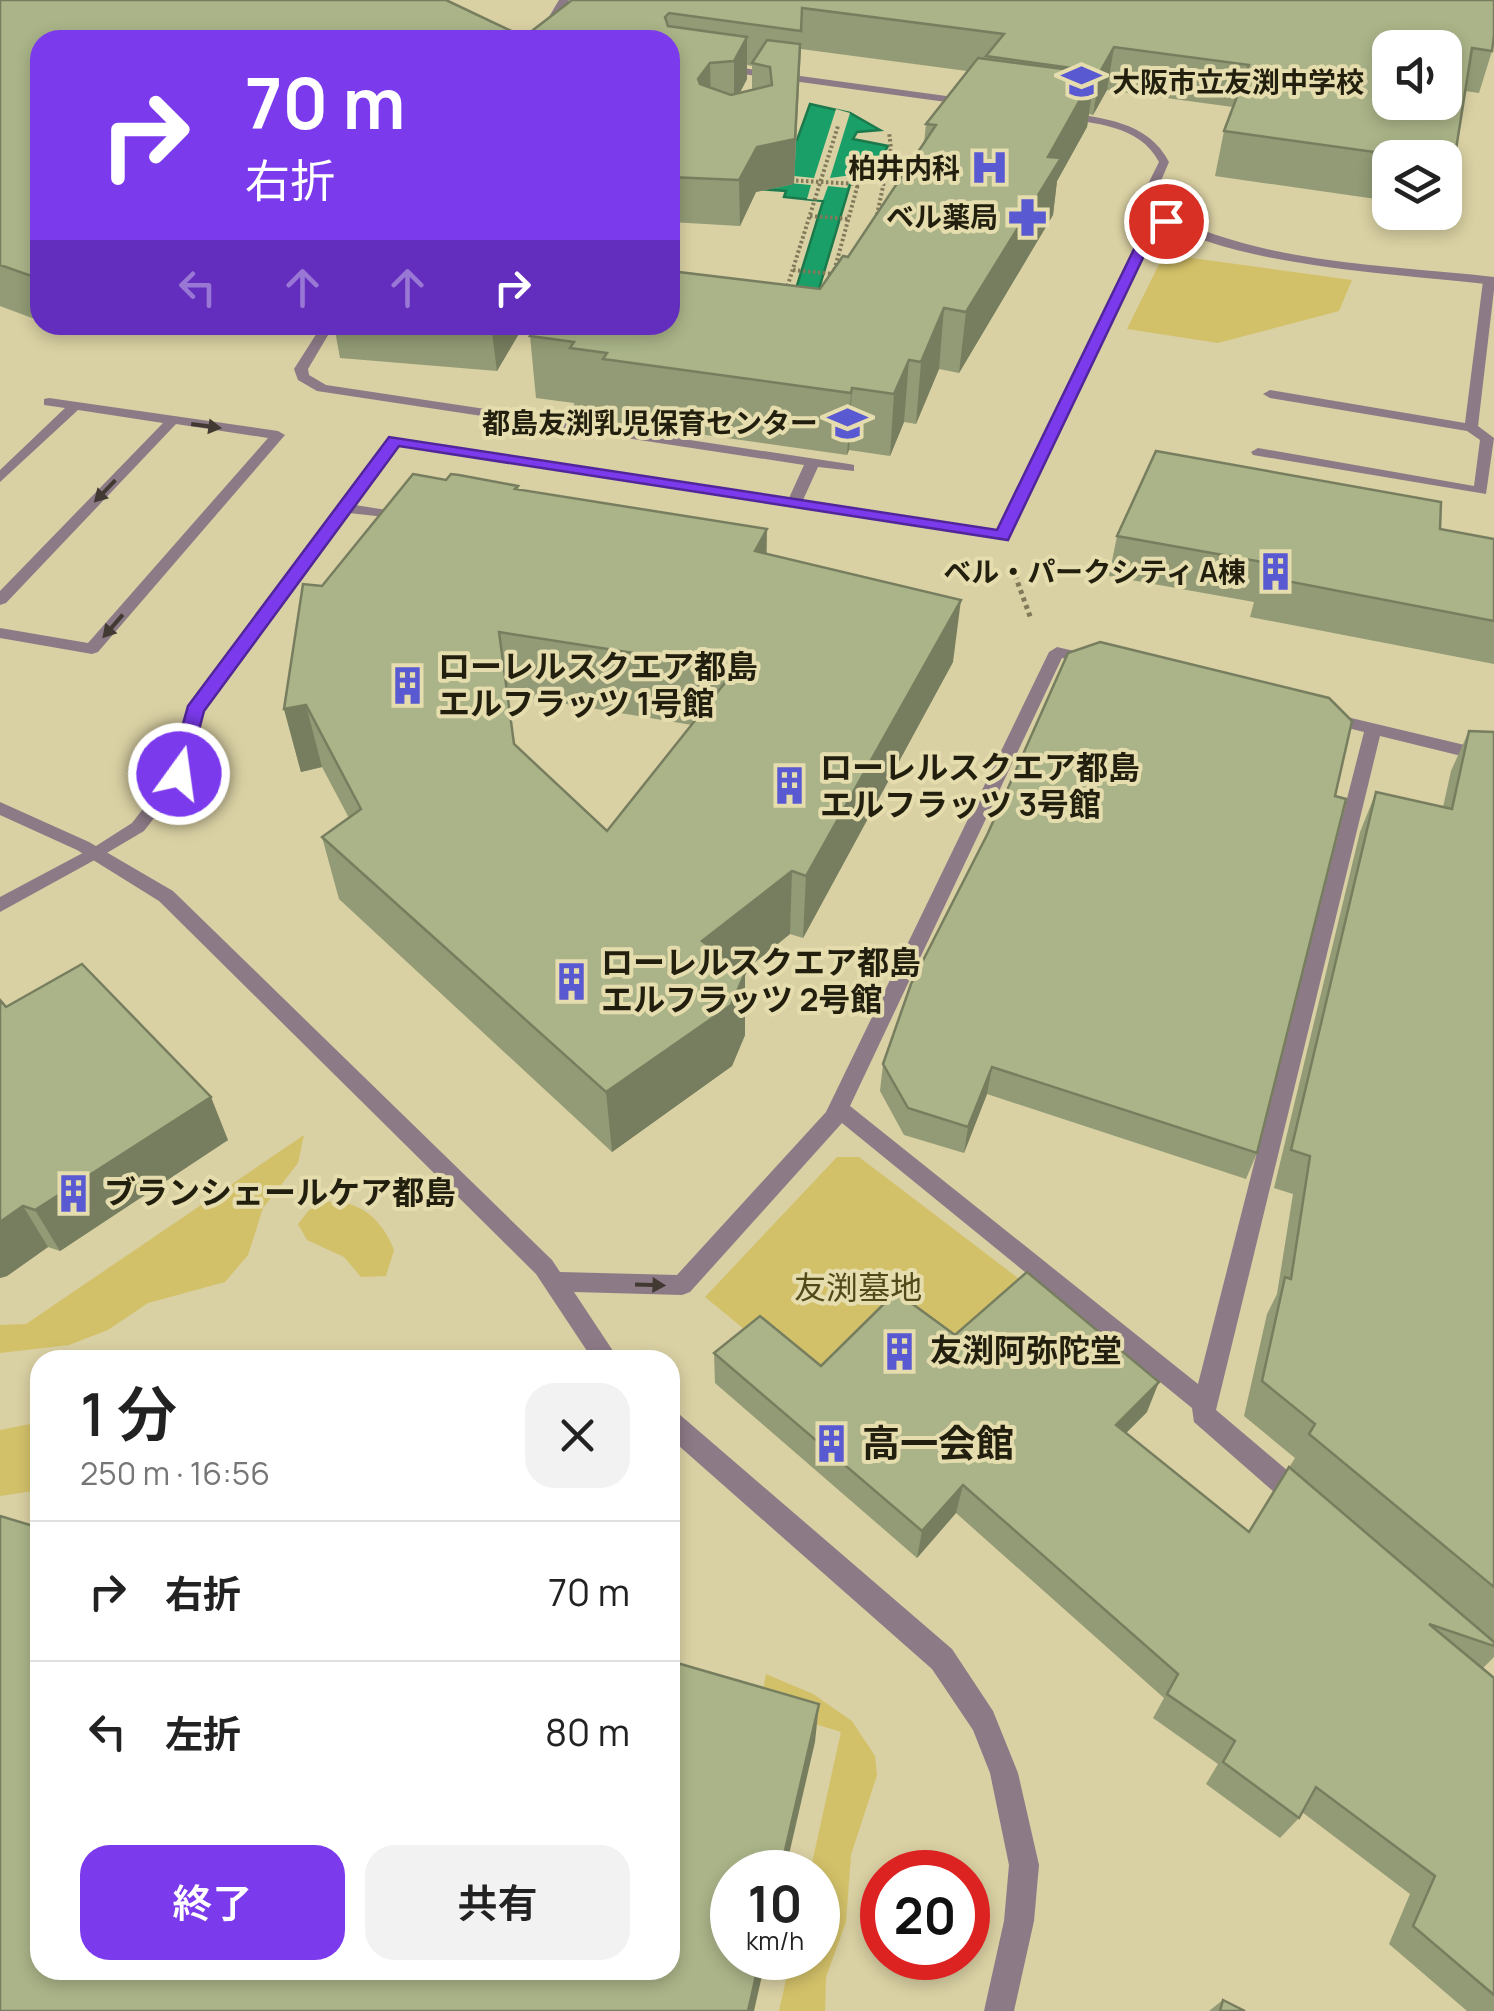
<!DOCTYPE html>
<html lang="ja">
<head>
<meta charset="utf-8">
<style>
  :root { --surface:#fff; --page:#f2f2f2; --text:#222; --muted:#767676; --line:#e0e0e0; --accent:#7c3aed }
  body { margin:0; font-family:Manrope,"Noto Sans JP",sans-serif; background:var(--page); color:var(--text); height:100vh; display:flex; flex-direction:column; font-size:38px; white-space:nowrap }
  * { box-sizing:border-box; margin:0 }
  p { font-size:32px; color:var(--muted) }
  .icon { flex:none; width:55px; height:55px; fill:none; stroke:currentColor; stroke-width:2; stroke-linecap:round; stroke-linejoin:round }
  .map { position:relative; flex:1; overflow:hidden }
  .side { position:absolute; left:30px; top:1350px; width:650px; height:630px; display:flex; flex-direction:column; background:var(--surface); border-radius:30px; box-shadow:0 5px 15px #0003 }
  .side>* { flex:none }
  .top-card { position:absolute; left:30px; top:30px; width:650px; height:305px; border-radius:30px; box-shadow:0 5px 15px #0003; background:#7c3aed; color:#fff; overflow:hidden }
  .controls { position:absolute; left:1372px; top:30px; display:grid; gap:20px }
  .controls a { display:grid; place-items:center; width:90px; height:90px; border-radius:20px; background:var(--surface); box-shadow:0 5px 15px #0003; font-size:50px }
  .speed { position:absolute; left:710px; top:1850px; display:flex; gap:20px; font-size:50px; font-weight:700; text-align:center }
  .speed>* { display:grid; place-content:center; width:130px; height:130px; border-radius:50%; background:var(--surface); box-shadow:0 5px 15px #0003; line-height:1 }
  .speed small { font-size:25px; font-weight:400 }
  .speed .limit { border:15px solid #d22; background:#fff; color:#111 }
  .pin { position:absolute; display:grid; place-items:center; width:85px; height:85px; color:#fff; margin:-42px; border:5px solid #fff; border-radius:50%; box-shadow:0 2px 10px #0007 }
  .me { position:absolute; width:110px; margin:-55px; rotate:14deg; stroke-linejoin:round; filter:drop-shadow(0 0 8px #0008) }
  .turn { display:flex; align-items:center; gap:35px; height:210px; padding:0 50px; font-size:45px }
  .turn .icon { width:130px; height:130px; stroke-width:2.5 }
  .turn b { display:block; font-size:70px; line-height:85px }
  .lanes { display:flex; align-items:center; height:95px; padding:0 50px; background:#0003; justify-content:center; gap:50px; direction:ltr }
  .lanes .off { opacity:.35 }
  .round { display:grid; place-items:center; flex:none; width:105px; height:105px; border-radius:30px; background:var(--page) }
  .overview { display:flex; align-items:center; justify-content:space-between; height:170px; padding:0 50px }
  h1 { font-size:60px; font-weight:600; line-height:75px }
  .button { display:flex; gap:20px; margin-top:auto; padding:20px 50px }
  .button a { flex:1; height:115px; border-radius:30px; background:var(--accent); color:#fff; font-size:40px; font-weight:600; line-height:115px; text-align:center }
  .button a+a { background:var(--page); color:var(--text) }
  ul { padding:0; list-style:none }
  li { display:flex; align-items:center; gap:30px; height:140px; padding:0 50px; border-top:2px solid var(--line) }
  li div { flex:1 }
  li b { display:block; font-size:38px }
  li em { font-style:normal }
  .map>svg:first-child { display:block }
</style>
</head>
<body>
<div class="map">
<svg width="1494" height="2011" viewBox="0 0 1494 2011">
  <rect width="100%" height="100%" fill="#d9d0a3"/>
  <g fill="#d3c169">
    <polygon points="1185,257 1352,280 1339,311 1218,343 1127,329 1160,262"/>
    <polygon points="304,1135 298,1163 263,1208 248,1255 225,1282 148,1303 108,1330 69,1345 0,1353 0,1325 26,1324"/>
    <polygon points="837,1157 859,1157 1022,1281 868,1431 705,1297"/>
    <path d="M326,1202C359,1199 383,1220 394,1250L386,1276L361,1277L344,1257L307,1240L298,1224L309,1210Z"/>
    <polygon points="40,1422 40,1490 0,1496 0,1430"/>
    <polygon points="766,1674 813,1694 852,1721 875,1756 877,1775 851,1855 846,1922 826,1977 825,2011 779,2011 791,1958 818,1958 818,1872 810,1872 841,1732 760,1707"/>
  </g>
  <polygon fill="#199f67" stroke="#1c794c" stroke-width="2.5" points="810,104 850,113 880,130 857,132 853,139 888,146 877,165 853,175 818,292 791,305 823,201 784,197 786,191 758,189 773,138 797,140"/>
  <polygon fill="#d9d0a3" points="836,109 850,113 830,178 852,175 847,188 828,186 823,200 807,199 811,185 778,182 784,175 814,178"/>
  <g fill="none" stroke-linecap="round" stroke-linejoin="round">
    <g stroke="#807a5b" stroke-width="4" stroke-dasharray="2.5 2.5" stroke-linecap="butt">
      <polyline points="786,180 858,184 882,173"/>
      <polyline points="810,216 849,219"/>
      <polyline points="876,220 891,148 889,132"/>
      <polyline points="793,270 833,274"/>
      <polyline points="833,275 858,184"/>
      <polyline points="786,291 838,126"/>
    </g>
    <polyline stroke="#807a5b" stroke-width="5" stroke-dasharray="4 4" stroke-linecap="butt" points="1015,575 1031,619"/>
    <g fill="#8c7a86" fill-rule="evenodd">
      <polygon points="1166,218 1172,221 1150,241 1008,539 399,446 355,505 412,514 412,520 349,513 203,712 185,778 144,831 100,857 88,857 85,853 132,823 171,773 189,707 390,438 789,498 804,465 317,391 298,380 294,369 322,325 334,325 308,369 309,375 326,385 849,464 854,465 854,471 818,467 803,500 998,531 1139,239"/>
      <polygon points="1489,277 1494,279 1494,290 1478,426 1494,438 1486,494 1253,455 1251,452 1258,448 1474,486 1480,440 1467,431 1270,398 1263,394 1270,390 1465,423 1483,281"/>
      <polygon points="49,398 278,431 285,435 98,652 92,654 0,638 0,628 88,643 268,438 176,424 6,603 0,605 0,591 163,423 78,410 0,482 0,470 65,408 44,405 44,399"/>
    </g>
    <g fill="#8c7a86" fill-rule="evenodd">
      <polygon points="1057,647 1100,657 1102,661 1094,666 1062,658 850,1106 1198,1384 1364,732 1320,721 1318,717 1326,712 1494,752 1494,764 1380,736 1216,1410 1308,1488 1312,1497 1308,1506 1299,1509 1290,1506 1194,1422 1192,1408 842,1123 690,1292 682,1295 574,1292 619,1360 593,1360 536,1274 159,901 77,850 0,815 0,802 89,842 173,891 552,1260 560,1272 677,1275 826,1112 1049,652"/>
      <polygon points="670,1411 679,1414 952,1649 993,1711 1018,1773 1039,1865 1034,1921 1014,2011 984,2011 1004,1921 1009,1865 990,1773 973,1730 932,1669 670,1438"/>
    </g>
    <g fill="#8c7a86" fill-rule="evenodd">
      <polygon points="559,0 569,0 554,25 566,40 556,40 544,25"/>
      <polygon points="670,58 968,99 973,102 968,105 670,64"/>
      <path d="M1061,112C1102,118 1148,121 1169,162L1157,190L1159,210C1260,265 1383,264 1494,277V285C1405,274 1217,267 1148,212L1145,190L1159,162C1139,124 1094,124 1057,117Z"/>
      <polygon points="94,847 100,849 103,853 100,857 0,912 0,897"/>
    </g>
  </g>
  <g fill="#929b75" fill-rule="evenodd">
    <path d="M0,0L524,37L572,0H1494L1492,51L1479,93L1465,91L1454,162L1445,191V158H1390V201L1215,176L1224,131L1233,107L1107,90L1093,115L1089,114L1087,127L1057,181L1053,215L959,373L939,369L916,424L904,422L890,456L849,450L847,455L607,421V414L575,410L574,403L536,398L530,336L820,289L848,257L924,143L926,124L967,71L801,49L794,184L756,192L740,226L670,222V40H40V321L0,306ZM747,65L752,66V90L740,93L747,79Z"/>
    <polygon points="52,325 83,325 70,332"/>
    <polygon points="334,325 524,325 497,371 340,358"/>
    <path d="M446,480L518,486L519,490L766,554L953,662L803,938L790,934L743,972L745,1035L732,1066L612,1152L339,899L322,837L349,818L322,767L301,772L284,709L322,586ZM507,694L692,725L607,831L514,744Z"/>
    <polygon points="1440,529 1494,539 1494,664 1250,617 1254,602 1109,576 1117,536"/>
    <polygon points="1469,731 1494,732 1494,1657 1482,1669 1494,1678 1494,2011 1467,2011 1389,1944 1410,1894 1302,1812 1299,1818 1280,1838 1206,1784 1218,1764 1153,1718 1164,1698 956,1513 917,1558 715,1383 714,1353 821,1366 955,1335 1147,1412 1126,1433 1249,1532 1295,1458 1244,1416 1267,1314 1277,1294 1293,1194 1274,1188 1360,832 1376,792 1443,807 1451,771"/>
    <polygon points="1335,796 1257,1153 1246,1179 987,1094 964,1153 904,1135 880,1091 883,1064"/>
    <polygon points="0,1000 6,1007 228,1140 60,1251 48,1247 7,1276 0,1278"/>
    <polygon points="1223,2000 1245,2011 1209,2011"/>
  </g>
  <g fill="#777e5f">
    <polygon points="747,37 747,79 734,103 734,61"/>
    <polygon points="800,44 794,184 756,192 740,226 739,180"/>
    <polygon points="1114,47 1107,90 1093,115 1100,72"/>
    <polygon points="710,63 711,105 698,79"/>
    <polygon points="1095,73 1087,127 1057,181 1053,215 959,373 966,312 1048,157"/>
    <polygon points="944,308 939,369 916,424 921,362"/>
    <polygon points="68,325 83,325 70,332"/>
    <polygon points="491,325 524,325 497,371"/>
    <polygon points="909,360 904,422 890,456 894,394"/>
    <polygon points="852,388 849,450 847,455 851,393"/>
    <polygon points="767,529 766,590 755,551"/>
    <polygon points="961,600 953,662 803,938 806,876"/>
    <polygon points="306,705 322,767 301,772 284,709"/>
    <polygon points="792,871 790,934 704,1003 702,941"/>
    <polygon points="745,973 745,1035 732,1066 612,1152 606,1092"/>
    <polygon points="992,1067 987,1094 964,1153 968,1127"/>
    <polygon points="211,1097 228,1140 60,1251 35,1210"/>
    <polygon points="23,1206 48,1247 7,1276 0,1278 0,1222"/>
    <polygon points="1159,1382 1147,1412 1105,1454 1116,1425"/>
    <polygon points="963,1485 956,1513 917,1558 922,1531"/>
    <polygon points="819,1704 815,1742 785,1872 780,1872"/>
    <polygon points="760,1958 766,1958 754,2011 748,2011"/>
  </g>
  <g fill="#aab488" stroke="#777e5f" stroke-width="2.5" fill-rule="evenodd">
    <path d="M0,0H446L524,37L572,0H1494V35L1492,51L1472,48L1454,162L1445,161V158H1417L1224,131L1249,65L1114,47L1100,72L986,56L1004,34L802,8L801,31L669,13L665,17L668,26L747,37L734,61L710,63L698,79L700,84L731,95L772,85L770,67L752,63L767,40L800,44L795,139L757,147L739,180L670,177V40H40V279L0,265ZM1390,48H1445V102H1390Z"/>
    <polygon points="978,58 1095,73 1048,157 1061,158 966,312 944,308 921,362 909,360 894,394 852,388 851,393 603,359 607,353 570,348 574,342 530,336 538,325 670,325 670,271 820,289 843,256 848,257 936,125 926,124"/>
    <polygon points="1156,451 1441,502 1440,529 1494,539 1494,621 1261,576 1290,567 1117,536"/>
    <path d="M413,474L446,480L451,474L459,475L518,486L515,489L767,529L755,551L961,600L806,876L792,871L702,941L745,973L731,1005L606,1092L322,837L361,809L306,705L284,709L303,584L322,586ZM499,632L736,669L607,831L514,744Z"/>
    <polygon points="1100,642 1329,698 1352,721 1335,796 1346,799 1257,1153 992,1067 968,1127 908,1108 883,1064 911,984 988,833 1068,653"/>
    <polygon points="1469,731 1494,732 1494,1587 1309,1434 1315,1424 1262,1381 1285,1277 1291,1279 1310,1156 1291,1150 1376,792 1452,809"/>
    <polygon points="82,964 211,1097 35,1210 23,1206 0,1222 0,1000 6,1007"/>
    <polygon points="1027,1272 1159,1382 1116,1425 1249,1532 1289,1467 1494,1642 1494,1646 1429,1624 1494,1678 1494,1995 1413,1926 1435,1876 1316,1787 1299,1818 1223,1762 1235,1741 1167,1694 1178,1674 963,1485 922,1531 714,1353 760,1316 821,1366 896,1292 955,1335"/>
    <polygon points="0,1516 40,1528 40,1970 670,1970 670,1661 819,1704 780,1872 732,1872 732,1958 760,1958 748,2011 0,2011"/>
    <polygon points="1223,2000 1245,2011 1220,2011"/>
  </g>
  <defs><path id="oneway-solid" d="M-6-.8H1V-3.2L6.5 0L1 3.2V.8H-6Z" transform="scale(2.5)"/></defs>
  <g fill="#423a32">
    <use href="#oneway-solid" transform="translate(206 426) rotate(8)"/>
    <use href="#oneway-solid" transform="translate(105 491) rotate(134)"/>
    <use href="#oneway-solid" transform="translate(113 626) rotate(131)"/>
    <use href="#oneway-solid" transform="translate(650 1285) rotate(2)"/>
  </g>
  <polygon fill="#7c3aed" stroke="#51269a" stroke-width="2.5" points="1162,218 1173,221 1151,241 1008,540 399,446 204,711 186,779 172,779 169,774 188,706 389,437 997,530 1139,239"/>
  <defs>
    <symbol id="school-bare" viewBox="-9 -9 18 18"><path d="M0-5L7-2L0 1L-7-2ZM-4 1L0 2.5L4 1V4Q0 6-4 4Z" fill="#5959d1" stroke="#e6ddaf" stroke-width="2.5" paint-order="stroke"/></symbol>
    <symbol id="hospital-bare" viewBox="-9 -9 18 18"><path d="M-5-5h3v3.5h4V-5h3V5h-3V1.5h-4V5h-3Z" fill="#5959d1" stroke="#e6ddaf" stroke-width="2.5" paint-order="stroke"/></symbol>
    <symbol id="pharmacy-bare" viewBox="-9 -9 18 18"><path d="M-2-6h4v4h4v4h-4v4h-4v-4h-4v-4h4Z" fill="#5959d1" stroke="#e6ddaf" stroke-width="2.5" paint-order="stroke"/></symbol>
    <symbol id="building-bare" viewBox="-9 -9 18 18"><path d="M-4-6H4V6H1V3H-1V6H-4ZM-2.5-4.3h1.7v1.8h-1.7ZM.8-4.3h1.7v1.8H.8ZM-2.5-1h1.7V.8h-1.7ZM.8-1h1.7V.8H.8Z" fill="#5959d1" stroke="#e6ddaf" stroke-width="2.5" paint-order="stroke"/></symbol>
  </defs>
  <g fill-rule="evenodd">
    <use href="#school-bare" x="1054" y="54" width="55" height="55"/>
    <use href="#hospital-bare" x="962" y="140" width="55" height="55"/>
    <use href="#pharmacy-bare" x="1000" y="190" width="55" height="55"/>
    <use href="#school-bare" x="820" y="396" width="55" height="55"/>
    <use href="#building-bare" x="1248" y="544" width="55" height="55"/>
    <use href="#building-bare" x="380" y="658" width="55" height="55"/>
    <use href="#building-bare" x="762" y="758" width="55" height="55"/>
    <use href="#building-bare" x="544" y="954" width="55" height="55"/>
    <use href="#building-bare" x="46" y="1166" width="55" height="55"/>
    <use href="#building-bare" x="872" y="1324" width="55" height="55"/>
    <use href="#building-bare" x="804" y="1416" width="55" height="55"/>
  </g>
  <g text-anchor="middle" stroke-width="8" stroke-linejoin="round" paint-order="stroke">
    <g font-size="28" font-weight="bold" fill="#221f0e" stroke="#e6ddaf" text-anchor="end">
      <text x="1112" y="92" text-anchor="start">大阪市立友渕中学校</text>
      <text x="960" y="178">柏井内科</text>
      <text x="998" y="227">ベル薬局</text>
      <text x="818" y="433">都島友渕乳児保育センター</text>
      <text x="1246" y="582">ベル・パークシティ A棟</text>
    </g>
    <g font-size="32" font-weight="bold" fill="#221f0e" stroke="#e6ddaf" text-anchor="start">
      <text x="438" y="678">ローレルスクエア都島<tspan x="438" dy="37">エルフラッツ 1号館</tspan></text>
      <text x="820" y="779">ローレルスクエア都島<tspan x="820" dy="37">エルフラッツ 3号館</tspan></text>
      <text x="601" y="974">ローレルスクエア都島<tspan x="601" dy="37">エルフラッツ 2号館</tspan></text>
      <text x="104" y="1204">ブランシェールケア都島</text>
      <text x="930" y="1362">友渕阿弥陀堂</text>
    </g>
    <g font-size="32" fill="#524919" stroke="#e6ddaf">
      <text x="858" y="1299">友渕墓地</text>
    </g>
    <g font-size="38" font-weight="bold" fill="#221f0e" stroke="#e6ddaf" text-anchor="start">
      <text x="862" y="1457">高一会館</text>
    </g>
  </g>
</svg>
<div class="controls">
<a><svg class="icon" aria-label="sound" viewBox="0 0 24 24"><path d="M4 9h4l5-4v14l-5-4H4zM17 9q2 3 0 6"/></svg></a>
<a><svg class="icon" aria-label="layers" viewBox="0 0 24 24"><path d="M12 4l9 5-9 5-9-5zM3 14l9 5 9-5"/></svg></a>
</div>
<div class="speed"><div>10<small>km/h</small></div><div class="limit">20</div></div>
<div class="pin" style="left:1166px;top:221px;background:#d93025"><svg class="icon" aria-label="arrive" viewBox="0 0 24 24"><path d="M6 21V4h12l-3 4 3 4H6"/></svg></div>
<svg class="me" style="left:179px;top:774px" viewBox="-20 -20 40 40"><circle r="17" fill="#7c3aed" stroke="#fff" stroke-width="3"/><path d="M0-11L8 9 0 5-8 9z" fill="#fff"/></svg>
<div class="top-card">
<div class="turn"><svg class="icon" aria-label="right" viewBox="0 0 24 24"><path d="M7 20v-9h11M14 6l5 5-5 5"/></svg><div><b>70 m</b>右折</div></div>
<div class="lanes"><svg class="icon off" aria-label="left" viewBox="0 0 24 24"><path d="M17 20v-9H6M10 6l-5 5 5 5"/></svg><svg class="icon off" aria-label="ahead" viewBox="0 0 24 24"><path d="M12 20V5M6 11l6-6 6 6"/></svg><svg class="icon off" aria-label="ahead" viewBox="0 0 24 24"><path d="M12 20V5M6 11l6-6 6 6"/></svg><svg class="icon" aria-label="right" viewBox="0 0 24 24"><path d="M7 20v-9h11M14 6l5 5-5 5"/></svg></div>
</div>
<section class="side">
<div class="overview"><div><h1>1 分</h1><p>250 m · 16:56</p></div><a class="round"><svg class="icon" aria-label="close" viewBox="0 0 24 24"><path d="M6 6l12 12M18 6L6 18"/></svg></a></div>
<ul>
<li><svg class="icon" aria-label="right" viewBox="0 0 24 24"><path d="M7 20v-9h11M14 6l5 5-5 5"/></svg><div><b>右折</b></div><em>70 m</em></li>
<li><svg class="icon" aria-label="left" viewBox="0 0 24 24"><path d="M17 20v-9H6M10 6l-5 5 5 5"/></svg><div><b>左折</b></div><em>80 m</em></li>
</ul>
<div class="button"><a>終了</a><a>共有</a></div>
</section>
</div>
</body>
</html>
